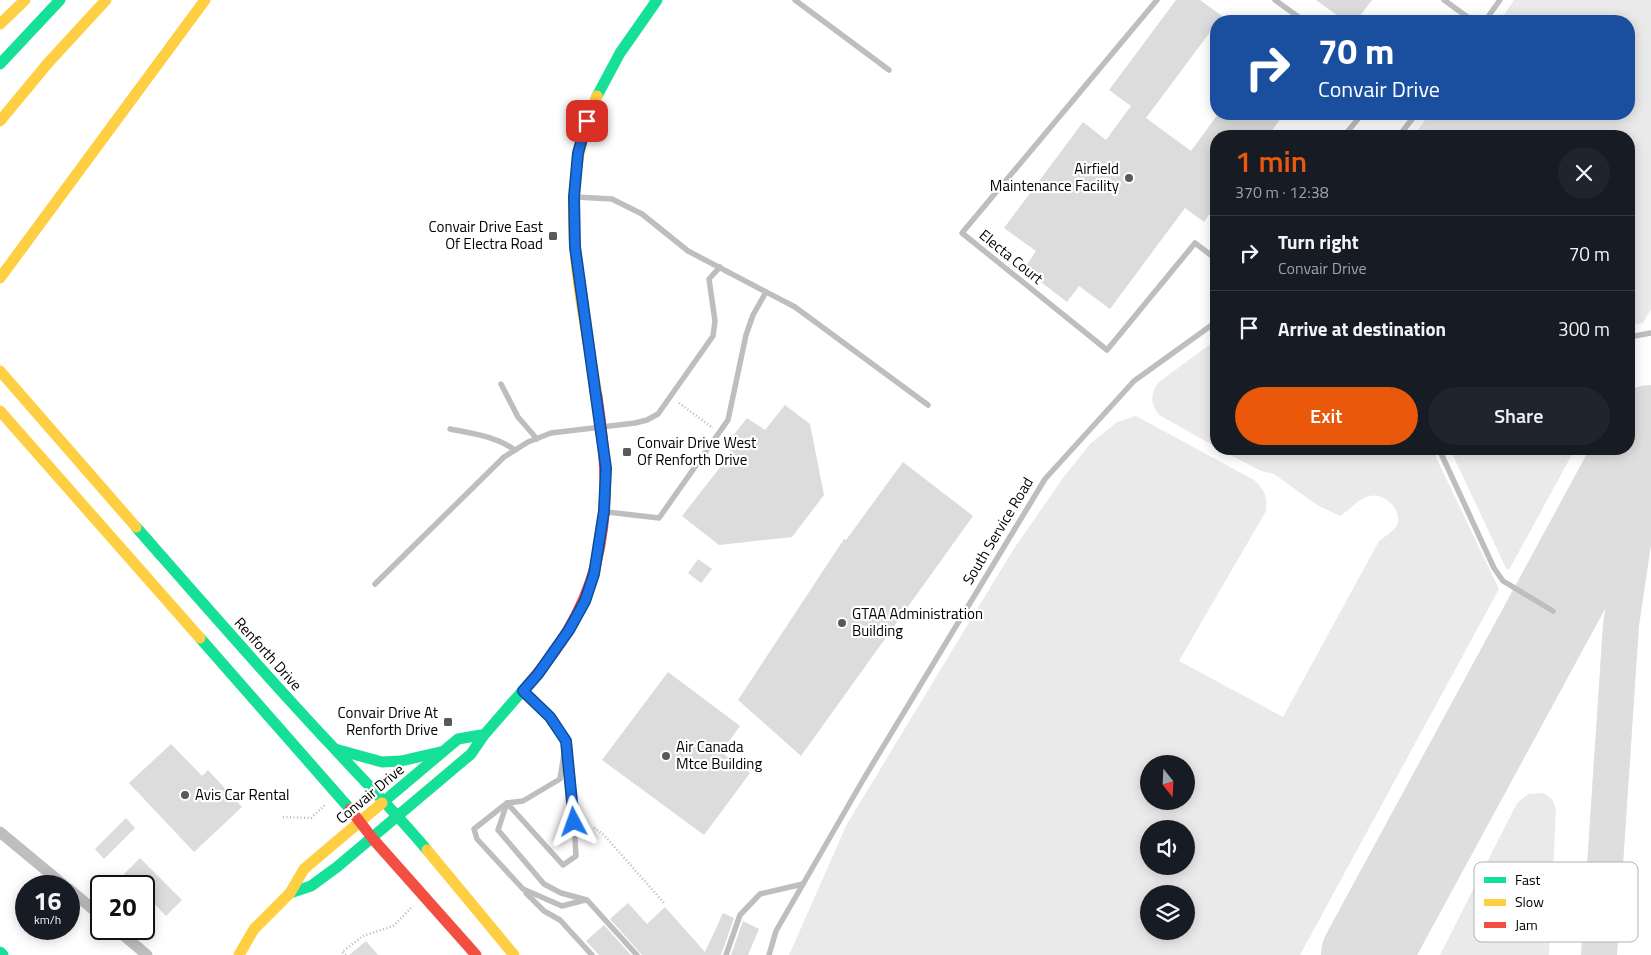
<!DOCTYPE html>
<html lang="en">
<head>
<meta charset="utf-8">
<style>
  :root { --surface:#171b24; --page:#20242c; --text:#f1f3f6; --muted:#9ea1a6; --line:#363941; --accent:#ea580c }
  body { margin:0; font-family:"Titillium Web",sans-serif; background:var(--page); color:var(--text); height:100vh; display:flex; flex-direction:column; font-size:19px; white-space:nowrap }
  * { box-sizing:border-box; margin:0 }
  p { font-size:16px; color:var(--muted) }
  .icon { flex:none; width:28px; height:28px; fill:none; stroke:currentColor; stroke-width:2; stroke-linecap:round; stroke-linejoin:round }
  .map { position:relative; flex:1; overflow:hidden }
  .details { position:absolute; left:1210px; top:130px; width:425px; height:325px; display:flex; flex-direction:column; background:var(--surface); border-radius:20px; box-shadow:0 2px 12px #0003 }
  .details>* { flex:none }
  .top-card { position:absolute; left:1210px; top:15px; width:425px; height:105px; border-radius:20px; box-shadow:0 2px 12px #0003; background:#1a4fa0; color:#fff; overflow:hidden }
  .needle { width:32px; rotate:162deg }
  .buttons { position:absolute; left:1140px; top:755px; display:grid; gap:10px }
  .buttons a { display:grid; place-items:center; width:55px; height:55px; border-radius:50%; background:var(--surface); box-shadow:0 2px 12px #0003; font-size:25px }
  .speed { position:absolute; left:15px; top:875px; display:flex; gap:10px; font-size:25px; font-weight:700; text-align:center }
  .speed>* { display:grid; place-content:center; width:65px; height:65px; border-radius:50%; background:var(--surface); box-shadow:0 2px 12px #0003; line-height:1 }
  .speed small { font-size:12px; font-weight:400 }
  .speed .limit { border:2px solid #111; border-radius:8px; background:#fff; color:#111 }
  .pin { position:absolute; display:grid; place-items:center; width:42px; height:42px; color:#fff; margin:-21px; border-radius:10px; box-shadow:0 2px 8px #0006 }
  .me { position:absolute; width:55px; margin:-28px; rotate:356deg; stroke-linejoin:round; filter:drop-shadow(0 0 4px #0008) }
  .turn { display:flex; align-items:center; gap:18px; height:105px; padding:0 25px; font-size:22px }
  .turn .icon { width:65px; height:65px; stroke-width:2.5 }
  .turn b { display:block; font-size:35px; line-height:42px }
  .round { display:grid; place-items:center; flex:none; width:52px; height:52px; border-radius:26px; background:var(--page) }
  .overview { display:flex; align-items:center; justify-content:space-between; height:85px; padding:0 25px }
  h1 { font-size:30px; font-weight:600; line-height:38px; color:var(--accent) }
  .action { display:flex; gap:10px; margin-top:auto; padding:10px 25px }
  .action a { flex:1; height:58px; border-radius:30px; background:var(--accent); color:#fff; font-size:20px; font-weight:600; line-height:58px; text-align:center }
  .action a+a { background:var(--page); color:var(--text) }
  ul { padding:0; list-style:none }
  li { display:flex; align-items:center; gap:15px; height:75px; padding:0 25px; border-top:1px solid var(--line) }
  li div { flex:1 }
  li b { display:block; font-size:19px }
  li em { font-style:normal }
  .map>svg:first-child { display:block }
</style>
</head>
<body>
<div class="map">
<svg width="1651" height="955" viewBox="0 0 1651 955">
  <rect width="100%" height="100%" fill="#fff"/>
  <g fill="#eaeaea" fill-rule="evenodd">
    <polygon points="1514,0 1651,0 1651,309 1643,323 1629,326 1629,136 1413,136 1430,114 1629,114 1629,21 1500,21"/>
    <path d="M1216,340V447L1159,415C1150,403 1150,394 1159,382Z"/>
    <path d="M1136,416L1254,480C1264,489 1268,497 1266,511L1179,661L1283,717L1379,541C1385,536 1393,532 1397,525C1403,510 1384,492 1370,496C1359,498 1350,510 1340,516L1317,505L1274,474L1261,471L1219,449H1432L1499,589L1300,955H789L847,824L1013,550L1063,478L1090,444L1117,422ZM1149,764H1186V801H1149ZM1149,829H1186V866H1149ZM1149,894H1186V931H1149Z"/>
    <polygon points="1450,449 1575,449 1509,570 1506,568"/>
    <polygon points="1543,793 1552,799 1556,809 1549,955 1440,955 1517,803 1528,794"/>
  </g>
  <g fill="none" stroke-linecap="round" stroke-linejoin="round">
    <g stroke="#dedede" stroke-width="36">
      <polyline points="1369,955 1389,912"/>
      <polyline points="1599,955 1621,625 1635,530 1651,471"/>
    </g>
    <polyline stroke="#dedede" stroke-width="90" points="1366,955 1651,430"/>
  </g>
  <g fill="#dcdcdc">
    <polygon points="1176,0 1200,0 1222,16 1146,118 1191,151 1218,114 1284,114 1268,136 1216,136 1216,205 1204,222 1185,208 1110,309 1079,286 1067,302 1024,269 1036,251 1004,228 1083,122 1106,140 1131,106 1109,90"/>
    <polygon points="1316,0 1372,0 1356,21 1345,21"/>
    <polygon points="785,405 810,424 824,495 792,537 719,545 682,516 732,452 725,446 747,418 765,430"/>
    <polygon points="903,462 973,516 801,756 738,700 844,539 846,540"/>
    <polygon points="698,559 712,569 701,583 688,573"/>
    <polygon points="668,672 740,726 721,752 750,773 704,835 602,760"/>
    <polygon points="171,744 202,776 208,770 242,807 194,852 129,783"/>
    <polygon points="126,818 135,828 104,859 95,849"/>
    <polygon points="140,858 182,900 166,916 144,893 144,886 137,886 124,874"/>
    <polygon points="628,903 647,924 665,907 705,952 723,913 734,918 721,955 642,955 610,919"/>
    <polygon points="743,921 759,929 748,955 731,955"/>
    <polygon points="604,925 631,955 599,955 586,941"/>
    <polygon points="366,941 378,955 349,955"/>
  </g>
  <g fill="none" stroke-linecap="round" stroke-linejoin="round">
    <g stroke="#b8b8b8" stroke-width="2.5" stroke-dasharray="1 2.5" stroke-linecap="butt">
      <polyline points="679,403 713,428"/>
      <polyline points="283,817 311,818 326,804"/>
      <polyline points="594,828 604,835 665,904"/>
      <polyline points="346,955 342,952 363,936 393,926 413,906"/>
    </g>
    <g stroke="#bebebe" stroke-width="5.5">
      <polyline points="795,0 889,70"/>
      <polyline points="1157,0 962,233 1107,350 1195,243 1216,259"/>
      <polyline points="1275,0 1304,21"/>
      <polyline points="1444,0 1473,21"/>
      <polyline points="1485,21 1500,0"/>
      <polyline points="1344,136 1362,114"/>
      <polyline points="1399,136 1416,114"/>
      <polyline points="576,197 612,199 642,214 688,251 795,307 928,405"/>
      <polyline points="1629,337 1651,333"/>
      <polyline points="501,384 518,417 537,439"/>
      <path d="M450,429C474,434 495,436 515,450"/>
      <polyline points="1439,449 1494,568 1503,581 1553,611"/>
      <polyline points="607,512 659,518 728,420 746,335 753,315 766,292"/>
      <polyline points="375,584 504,457 528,442 551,433 635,423 647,420 658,414 713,336 715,321 709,279 720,267"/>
      <polyline points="523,691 550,717 566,741 560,779 523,801 507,803 474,829 477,839 523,889 562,906 585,900"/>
      <polyline points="566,751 571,771 576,856 563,865 507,803 498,830 544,884 561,893 587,900 637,955"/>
      <polyline points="526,893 544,911 560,920 592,955"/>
      <polyline points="726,955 740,915 760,894 803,884"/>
      <polyline points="769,955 776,931 863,780 1045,479 1134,381 1216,322"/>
    </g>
    <g stroke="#bebebe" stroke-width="11">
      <polyline points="0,832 65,886"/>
      <polyline points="69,889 101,916"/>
      <polyline points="116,929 147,955"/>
    </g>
    <g stroke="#16e098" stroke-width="11">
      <polyline points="0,64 60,0"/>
      <polyline points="597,96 620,53 657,0"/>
      <path d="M136,527C201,601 265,675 332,746C364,781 397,814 427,850"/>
      <polyline points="200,638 350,809"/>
      <polyline points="335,749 382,762 401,761 440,752"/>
      <polyline points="382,803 458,739 481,735"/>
      <polyline points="290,893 311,886 337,867 471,754 484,735 532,680"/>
      <polyline points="0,952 3,955"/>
    </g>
    <g stroke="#ffcf43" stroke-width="11">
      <polyline points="0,24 25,0"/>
      <polyline points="0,121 48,63 106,0"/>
      <polyline points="0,278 205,0"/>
      <polyline points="0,371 136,527"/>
      <path d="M597,396C581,293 553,196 597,96"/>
      <polyline points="0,411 200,638"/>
      <polyline points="427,850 514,955"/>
      <polyline points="239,955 254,929 290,893 304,869 382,803"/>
    </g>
    <g stroke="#f24e42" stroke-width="11">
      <path d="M532,680C609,591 614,508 597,396"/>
      <polyline points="350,809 373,839 476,955"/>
    </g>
  </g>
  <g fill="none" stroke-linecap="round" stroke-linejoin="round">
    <defs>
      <polyline id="route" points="574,822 566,741 550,717 523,691 538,674 569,630 585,601 594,574 604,511 606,468 575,247 574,197 578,153 587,121"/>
    </defs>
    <use href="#route" stroke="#114b97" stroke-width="12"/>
    <use href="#route" stroke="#1a73e8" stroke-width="9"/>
  </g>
  <g fill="#595959" stroke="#fff" stroke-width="2">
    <circle cx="1129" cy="178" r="5"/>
    <rect x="548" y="231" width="10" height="10" rx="2.5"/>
    <rect x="622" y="447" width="10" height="10" rx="2.5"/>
    <circle cx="842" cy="623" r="5"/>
    <rect x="443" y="717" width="10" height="10" rx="2.5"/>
    <circle cx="666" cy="756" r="5"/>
    <circle cx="185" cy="795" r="5"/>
  </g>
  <g text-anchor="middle" stroke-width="4.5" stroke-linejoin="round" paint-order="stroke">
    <g font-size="15" fill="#000" stroke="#fff" text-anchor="start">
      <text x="1119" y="174" text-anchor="end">Airfield<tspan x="1119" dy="17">Maintenance Facility</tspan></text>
      <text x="543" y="232" text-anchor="end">Convair Drive East<tspan x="543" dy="17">Of Electra Road</tspan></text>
      <text x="637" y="448">Convair Drive West<tspan x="637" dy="17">Of Renforth Drive</tspan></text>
      <text x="852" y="619">GTAA Administration<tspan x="852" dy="17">Building</tspan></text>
      <text x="438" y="718" text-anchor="end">Convair Drive At<tspan x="438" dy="17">Renforth Drive</tspan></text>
      <text x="676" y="752">Air Canada<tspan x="676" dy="17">Mtce Building</tspan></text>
      <text x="195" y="800">Avis Car Rental</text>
    </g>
    <g font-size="15" fill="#000" stroke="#fff">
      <text transform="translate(1011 257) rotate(39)" y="5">Electa Court</text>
      <text transform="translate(998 531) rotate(-59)" y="5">South Service Road</text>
      <text transform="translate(268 654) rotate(48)" y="5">Renforth Drive</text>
      <text transform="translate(370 794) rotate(-40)" y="5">Convair Drive</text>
    </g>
  </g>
  <rect x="1474" y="862" width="164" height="80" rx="8" fill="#fff" stroke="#b2b2b2" stroke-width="1"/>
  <rect x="1484" y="877" width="22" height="6" fill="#16e098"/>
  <rect x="1484" y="899" width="22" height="7" fill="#ffcf43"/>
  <rect x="1484" y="922" width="22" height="6" fill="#f24e42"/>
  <g font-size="14" fill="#000">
    <text x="1515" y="885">Fast</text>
    <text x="1515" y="907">Slow</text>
    <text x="1515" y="930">Jam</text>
  </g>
</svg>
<div class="buttons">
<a><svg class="needle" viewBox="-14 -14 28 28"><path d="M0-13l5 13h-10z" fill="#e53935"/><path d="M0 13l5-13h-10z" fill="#9ea1a6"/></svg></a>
<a><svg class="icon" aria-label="sound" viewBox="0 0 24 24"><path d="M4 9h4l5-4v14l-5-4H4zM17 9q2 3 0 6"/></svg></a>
<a><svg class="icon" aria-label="layers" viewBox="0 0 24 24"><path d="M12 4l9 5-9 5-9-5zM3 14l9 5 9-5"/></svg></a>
</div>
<div class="speed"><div>16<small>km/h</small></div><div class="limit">20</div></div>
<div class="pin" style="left:587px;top:121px;background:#d93025"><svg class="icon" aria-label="arrive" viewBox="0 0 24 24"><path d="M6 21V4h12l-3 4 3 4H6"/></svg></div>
<svg class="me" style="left:574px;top:822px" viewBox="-20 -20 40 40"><path d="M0-17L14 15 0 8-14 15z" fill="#1a73e8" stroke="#fff" stroke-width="4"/></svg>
<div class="top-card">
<div class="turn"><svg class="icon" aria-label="right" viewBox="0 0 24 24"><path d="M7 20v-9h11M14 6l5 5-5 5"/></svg><div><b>70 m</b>Convair Drive</div></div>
</div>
<section class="details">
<div class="overview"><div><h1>1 min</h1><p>370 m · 12:38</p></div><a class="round"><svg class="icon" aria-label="close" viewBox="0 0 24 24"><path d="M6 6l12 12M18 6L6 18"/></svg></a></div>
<ul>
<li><svg class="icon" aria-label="right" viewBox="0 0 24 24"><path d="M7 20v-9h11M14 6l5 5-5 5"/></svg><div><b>Turn right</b><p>Convair Drive</p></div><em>70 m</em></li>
<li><svg class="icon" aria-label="arrive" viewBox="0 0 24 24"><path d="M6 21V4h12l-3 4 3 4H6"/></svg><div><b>Arrive at destination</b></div><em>300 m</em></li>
</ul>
<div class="action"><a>Exit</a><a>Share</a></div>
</section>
</div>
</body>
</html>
